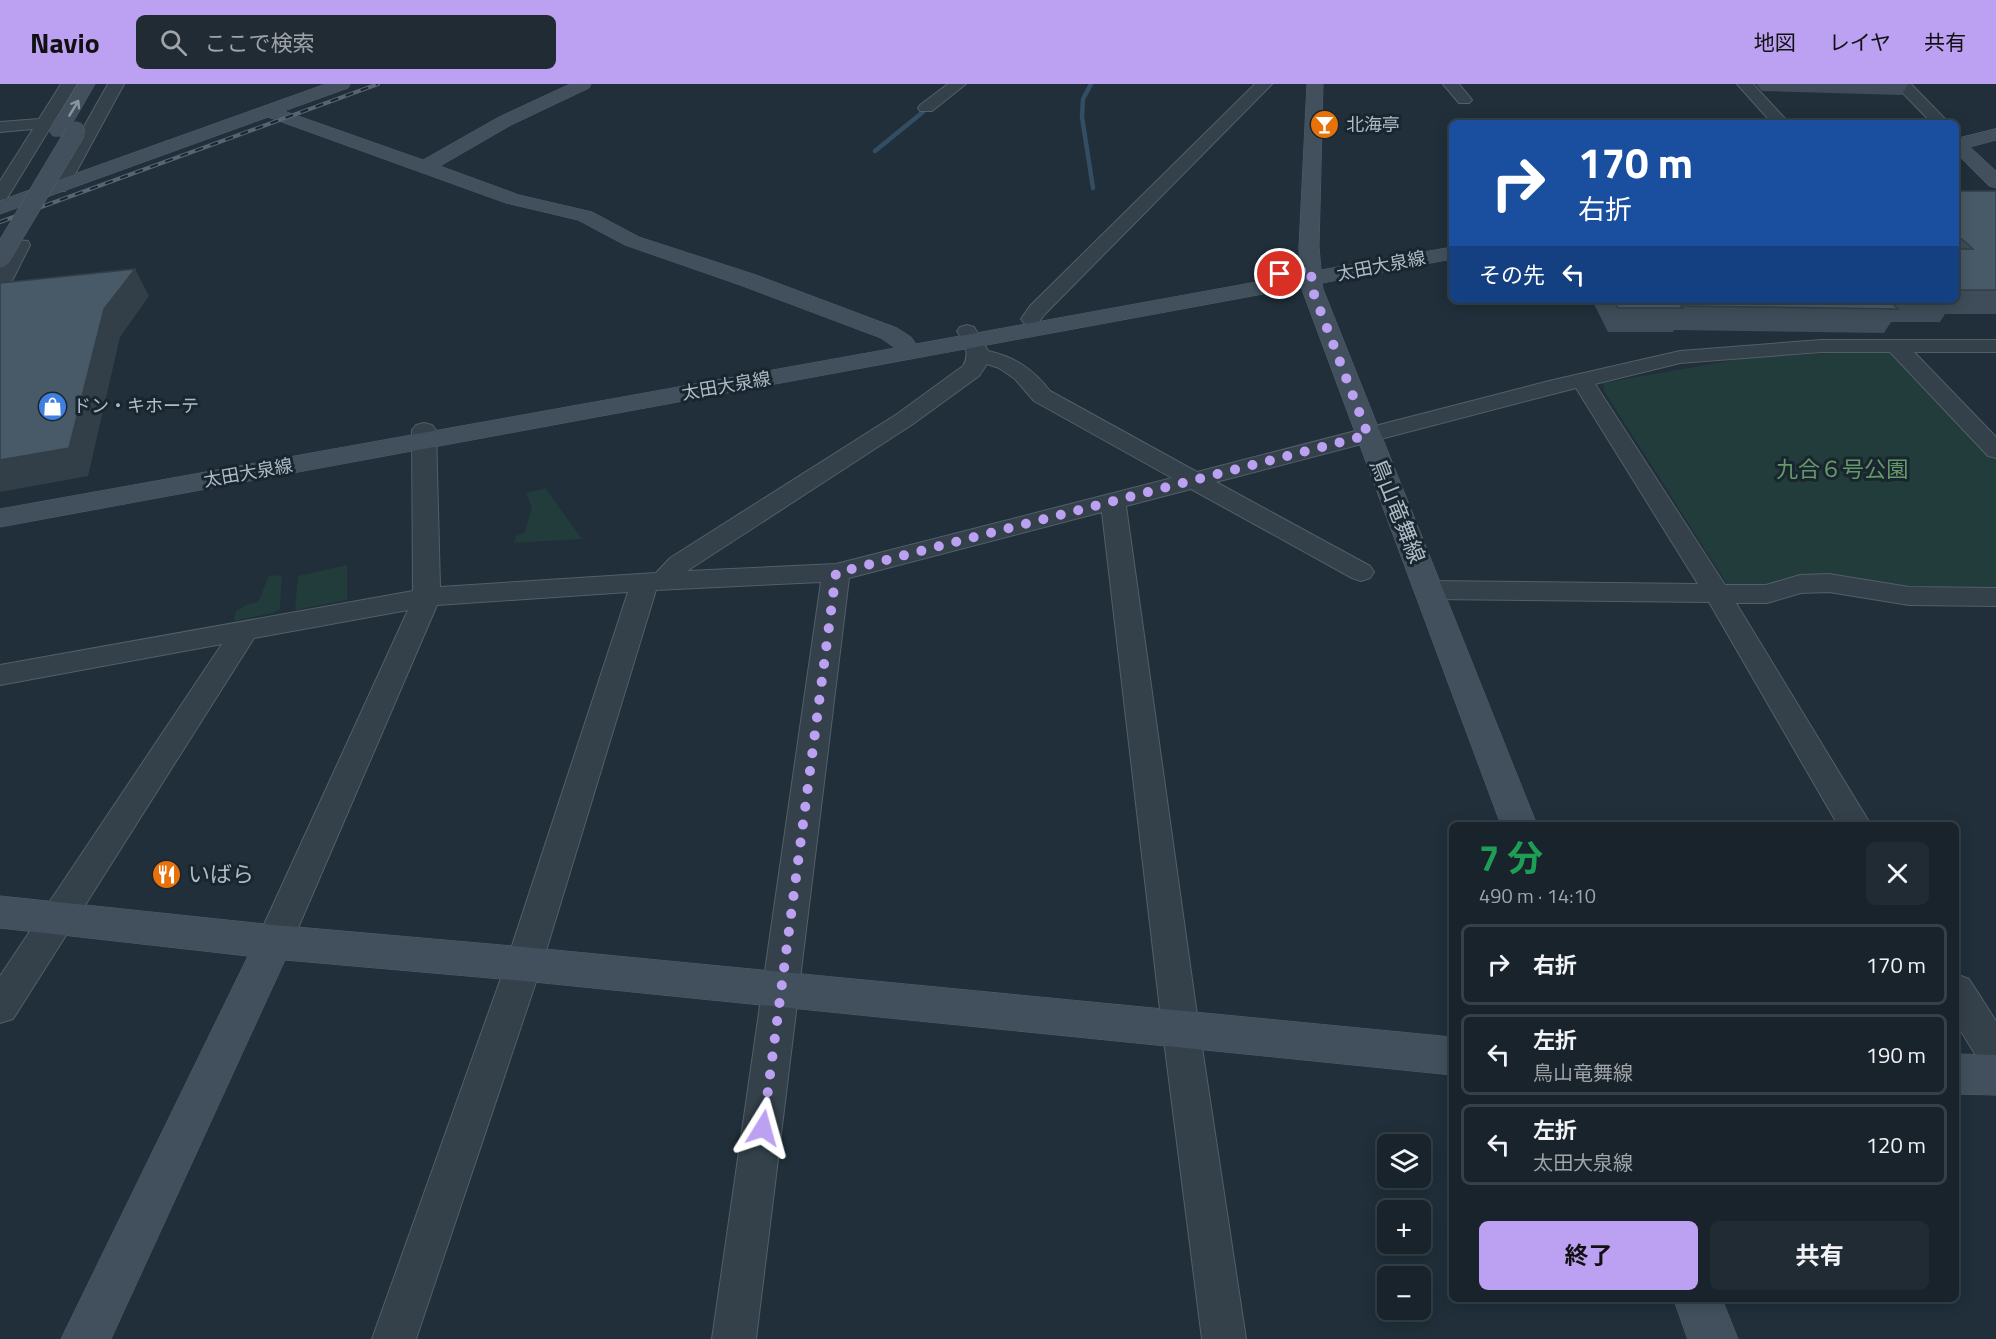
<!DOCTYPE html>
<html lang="ja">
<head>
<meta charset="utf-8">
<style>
  :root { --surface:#18232c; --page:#212b34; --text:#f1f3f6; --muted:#9fa4a9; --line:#364048; --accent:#bca0f2 }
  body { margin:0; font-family:"Titillium Web","Noto Sans JP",sans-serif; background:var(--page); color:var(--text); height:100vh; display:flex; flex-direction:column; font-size:22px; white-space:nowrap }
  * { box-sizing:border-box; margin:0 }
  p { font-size:20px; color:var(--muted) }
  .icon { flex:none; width:33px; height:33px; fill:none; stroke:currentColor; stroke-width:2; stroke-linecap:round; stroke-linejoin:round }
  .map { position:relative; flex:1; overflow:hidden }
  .details { position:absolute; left:1449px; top:738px; width:510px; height:480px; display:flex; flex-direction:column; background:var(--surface); border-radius:9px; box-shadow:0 3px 15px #0003,0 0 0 2px var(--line) }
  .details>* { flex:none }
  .hud { position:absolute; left:1449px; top:36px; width:510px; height:183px; border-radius:9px; box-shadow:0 3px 15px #0003,0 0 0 2px var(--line); background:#1a4fa0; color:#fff; overflow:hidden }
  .controls { position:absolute; left:1377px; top:1050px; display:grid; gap:12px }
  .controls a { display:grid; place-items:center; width:54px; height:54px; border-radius:9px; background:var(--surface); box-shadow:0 3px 15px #0003,0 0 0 2px var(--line); font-size:30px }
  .pin { position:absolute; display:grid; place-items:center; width:51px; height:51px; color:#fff; margin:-26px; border:3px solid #fff; border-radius:50%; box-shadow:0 2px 6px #0007 }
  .me { position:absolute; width:66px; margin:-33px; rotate:8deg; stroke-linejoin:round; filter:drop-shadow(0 0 4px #0008) }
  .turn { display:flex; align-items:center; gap:21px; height:126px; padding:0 30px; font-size:27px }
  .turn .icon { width:78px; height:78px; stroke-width:2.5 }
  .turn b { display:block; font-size:42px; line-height:51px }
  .then { display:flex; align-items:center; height:57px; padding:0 30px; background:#0003; gap:12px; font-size:22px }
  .round { display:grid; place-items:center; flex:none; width:63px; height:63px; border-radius:9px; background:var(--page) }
  .summary { display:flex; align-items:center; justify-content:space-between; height:102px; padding:0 30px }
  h1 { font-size:36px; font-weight:700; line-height:45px; color:#1e9e55 }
  .cta { display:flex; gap:12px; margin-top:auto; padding:12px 30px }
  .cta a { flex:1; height:69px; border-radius:9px; background:var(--accent); color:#111; font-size:24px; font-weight:700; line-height:69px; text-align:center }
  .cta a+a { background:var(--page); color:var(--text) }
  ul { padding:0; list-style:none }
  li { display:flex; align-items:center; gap:18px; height:81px; margin:0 12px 9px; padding:0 18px; border:3px solid var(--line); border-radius:9px }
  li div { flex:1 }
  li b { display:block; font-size:22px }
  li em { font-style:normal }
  header { display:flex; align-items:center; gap:36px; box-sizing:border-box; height:84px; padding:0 30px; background:var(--accent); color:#111 }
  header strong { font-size:28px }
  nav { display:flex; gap:33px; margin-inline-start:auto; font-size:21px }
  .search { width:420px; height:54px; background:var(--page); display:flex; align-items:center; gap:15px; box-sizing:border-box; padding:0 21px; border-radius:9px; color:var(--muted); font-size:22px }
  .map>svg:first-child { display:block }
</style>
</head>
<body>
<header>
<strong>Navio</strong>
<div class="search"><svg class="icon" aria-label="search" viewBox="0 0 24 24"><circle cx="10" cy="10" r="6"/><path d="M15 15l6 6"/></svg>ここで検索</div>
<nav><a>地図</a><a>レイヤ</a><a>共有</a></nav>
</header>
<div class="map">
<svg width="1996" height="1255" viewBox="0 0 1996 1255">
  <rect width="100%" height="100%" fill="#202f3a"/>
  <g fill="#223b3b">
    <polygon points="1882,267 1896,271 1996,376 1996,505 1727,500 1604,307 1603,299 1756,272"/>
    <polygon points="545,404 582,455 514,459 516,452 525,448 532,423 526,409"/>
    <polygon points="347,481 347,516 295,526 298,492"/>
    <polygon points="282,491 280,525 273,529 234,537 236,527 248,520 258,518 269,492"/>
  </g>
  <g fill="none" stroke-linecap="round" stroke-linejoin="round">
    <g stroke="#334e63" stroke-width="4.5">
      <polyline points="1091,0 1083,15 1082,33 1093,104"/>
      <polyline points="875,67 923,28"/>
    </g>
    <defs>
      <g id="street">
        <polygon points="61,0 77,0 9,111 6,115 0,116 0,97 33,45 0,48 0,38 39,35"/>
        <polygon points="108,0 124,0 68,103 65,107 53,107 50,103"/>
        <polygon points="948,0 966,0 932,27 920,27 918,24 920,21"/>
        <polygon points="1255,0 1272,0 1045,230 1038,239 1031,241 1024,239 1021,235 1030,222"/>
        <polygon points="1443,0 1459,0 1472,16 1469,19 1459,19"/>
        <polygon points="1737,0 1753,0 1789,39 1772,39"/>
        <polygon points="1894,0 1911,0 1949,39 1932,39"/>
        <polygon points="0,155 28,157 30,161 10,201 7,205 0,207 0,183 9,167 0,167"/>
        <path d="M967,241L974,243L988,267C1015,273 1033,285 1050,307L1197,388L1549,297L1680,267L1821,256H1996V268H1914L1996,353V374L1988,372L1890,268H1821L1680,279L1595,300L1725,501H1766L1800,491L1829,490L1909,503L1996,504V522L1909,521L1829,508L1801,509L1767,519H1736L1871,741H1838L1709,518L1430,515L1420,512L1416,506L1420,500L1430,497L1698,500L1576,304L1216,398L1370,482L1374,488L1370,494L1361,497L1352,494L1191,405L1126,422L1195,917L1246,1255H1202L1159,917L1102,428L849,494L756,1255H712L821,498L656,506L542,880L416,1255H372L506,880L628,508L437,521L292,858L287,869L274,873L261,869L256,858L408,526L254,554L13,935L0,939V892L222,560L0,601V581L413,507L412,346L416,341L424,339L432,341L436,346L440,503L656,489L670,474L897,330L963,282C971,269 964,259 957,247L960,243ZM987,280L999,284L1015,295L1034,317L1172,394L836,480L687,487L913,340L979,292Z"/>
        <polygon points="1956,890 1969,895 1996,937 1996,988 1983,983 1956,939"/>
      </g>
      <g id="secondary">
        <polygon points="79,0 95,0 65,52 53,52 50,48"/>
        <polygon points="326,0 350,0 348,4 284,27 423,76 499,33 570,0 591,0 589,4 511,41 440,82 519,111 592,128 639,153 756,191 897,244 911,253 916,260 1300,190 1299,163 1307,0 1323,0 1319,163 1321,186 1452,163 1452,175 1322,199 1323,205 1537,741 1501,741 1301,203 0,443 0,425 895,264 881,254 740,201 625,161 578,136 506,119 268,33 0,130 0,117"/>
        <polygon points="1996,45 1996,56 1970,63 1996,87 1996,104 1989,102 1956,69 1956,55"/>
        <polygon points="0,812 274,841 524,863 1452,953 1452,991 524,897 285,876 111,1255 61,1255 248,872 0,844"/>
        <polygon points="1956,970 1996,971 1996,1011 1956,1010"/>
        <polygon points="1674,1215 1722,1215 1738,1255 1688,1255"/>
      </g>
    </defs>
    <use href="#street" stroke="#525f68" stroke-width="2"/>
    <use href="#secondary" stroke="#525f68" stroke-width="1"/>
    <use href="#street" fill="#34414b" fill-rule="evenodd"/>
    <use href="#secondary" fill="#42505e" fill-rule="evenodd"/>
    <defs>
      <polyline id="rail" points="0,138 378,0"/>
    </defs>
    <use href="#rail" stroke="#566572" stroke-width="4"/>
    <use href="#rail" stroke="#1a262f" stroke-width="2" stroke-dasharray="8" stroke-linecap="butt"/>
    <defs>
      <polyline id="secondary-bridge" points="0,174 76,47"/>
    </defs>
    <use href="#secondary-bridge" stroke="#525f68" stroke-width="20" stroke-linecap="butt"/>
    <use href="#secondary-bridge" stroke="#42505e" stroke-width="19"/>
  </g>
  <g fill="#3e4d59">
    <polygon points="1756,0 1908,0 1902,11 1762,7"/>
    <polygon points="1956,107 1996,107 1996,230 1945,230 1940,238 1891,238 1884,249 1674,246 1673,248 1608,248 1592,216 1956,216"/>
  </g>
  <polygon fill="#323f48" points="135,185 149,212 120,253 88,392 0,408 0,376 104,225"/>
  <g fill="#485a67" stroke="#323f48" stroke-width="1.5">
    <polygon points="1956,107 1996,107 1996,206 1956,206 1956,165 1973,165 1956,150"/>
    <polygon points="135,185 104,225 69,364 0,376 0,199"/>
    <polygon points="1614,216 1889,216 1898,225 1681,222 1683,224 1618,224"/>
  </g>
  <defs><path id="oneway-shaft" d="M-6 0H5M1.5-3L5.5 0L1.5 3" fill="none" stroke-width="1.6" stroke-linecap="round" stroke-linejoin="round" transform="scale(1.5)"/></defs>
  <use stroke="#8996a2" href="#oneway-shaft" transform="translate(74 24) rotate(-59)"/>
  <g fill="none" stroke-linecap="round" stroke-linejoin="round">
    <polyline stroke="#bca0f2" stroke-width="10" stroke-dasharray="0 18" points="763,1044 836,489 1368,351 1312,205 1311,185 1280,190"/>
  </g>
  <defs>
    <symbol id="bar-disc" viewBox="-11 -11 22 22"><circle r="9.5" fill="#e8710a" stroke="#1a262f"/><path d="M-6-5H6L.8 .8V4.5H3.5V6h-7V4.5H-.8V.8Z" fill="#fff"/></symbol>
    <symbol id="shop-disc" viewBox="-11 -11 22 22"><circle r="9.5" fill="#3f7fe0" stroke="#1a262f"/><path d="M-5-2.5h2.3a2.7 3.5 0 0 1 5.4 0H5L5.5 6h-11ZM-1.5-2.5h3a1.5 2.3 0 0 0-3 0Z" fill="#fff"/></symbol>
    <symbol id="restaurant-disc" viewBox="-11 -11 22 22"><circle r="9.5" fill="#e8710a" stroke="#1a262f"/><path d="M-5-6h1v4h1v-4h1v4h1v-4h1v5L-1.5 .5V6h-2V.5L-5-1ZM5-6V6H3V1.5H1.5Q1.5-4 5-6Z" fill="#fff"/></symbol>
  </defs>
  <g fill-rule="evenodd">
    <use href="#bar-disc" x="1308" y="24" width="33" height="33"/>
    <use href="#shop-disc" x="36" y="306" width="33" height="33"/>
    <use href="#restaurant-disc" x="150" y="774" width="33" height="33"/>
  </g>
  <g text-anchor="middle" stroke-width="6" stroke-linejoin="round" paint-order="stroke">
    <g font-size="18" fill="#afbcc7" stroke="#1a262f" text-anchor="start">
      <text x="1346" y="47">北海亭</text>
      <text x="73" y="328">ドン・キホーテ</text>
    </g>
    <g font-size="18" fill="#afbcc7" stroke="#1a262f">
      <text transform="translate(1381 182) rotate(-11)" y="6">太田大泉線</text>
      <text transform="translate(726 302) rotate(-10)" y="6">太田大泉線</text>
      <text transform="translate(248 389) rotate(-10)" y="6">太田大泉線</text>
    </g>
    <g font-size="22" fill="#65996a" stroke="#1a262f">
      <text x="1842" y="393">九合６号公園</text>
    </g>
    <g font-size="22" fill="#afbcc7" stroke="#1a262f">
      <text transform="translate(1398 427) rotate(68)" y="8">鳥山竜舞線</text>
    </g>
    <g font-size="22" fill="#afbcc7" stroke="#1a262f" text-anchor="start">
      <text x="188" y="798">いばら</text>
    </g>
  </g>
</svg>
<div class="controls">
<a><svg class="icon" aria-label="layers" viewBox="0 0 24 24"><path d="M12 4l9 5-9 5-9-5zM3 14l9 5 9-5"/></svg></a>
<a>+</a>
<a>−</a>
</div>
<div class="pin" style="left:1280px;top:190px;background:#d93025"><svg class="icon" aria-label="arrive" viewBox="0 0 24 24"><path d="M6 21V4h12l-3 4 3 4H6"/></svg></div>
<svg class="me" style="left:763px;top:1044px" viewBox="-20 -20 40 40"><path d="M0-17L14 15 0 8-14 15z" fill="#bca0f2" stroke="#fff" stroke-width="4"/></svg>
<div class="hud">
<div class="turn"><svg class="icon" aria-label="right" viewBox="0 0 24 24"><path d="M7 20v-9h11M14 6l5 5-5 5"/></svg><div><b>170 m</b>右折</div></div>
<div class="then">その先<svg class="icon" aria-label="left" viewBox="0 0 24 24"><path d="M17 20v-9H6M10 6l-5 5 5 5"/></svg></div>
</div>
<section class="details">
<div class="summary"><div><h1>7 分</h1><p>490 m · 14:10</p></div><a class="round"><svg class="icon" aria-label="close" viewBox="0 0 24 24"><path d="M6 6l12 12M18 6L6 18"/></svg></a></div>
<ul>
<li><svg class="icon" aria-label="right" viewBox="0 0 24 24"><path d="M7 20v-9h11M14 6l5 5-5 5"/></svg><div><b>右折</b></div><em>170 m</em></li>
<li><svg class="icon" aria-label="left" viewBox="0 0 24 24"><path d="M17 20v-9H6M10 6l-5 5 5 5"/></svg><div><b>左折</b><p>鳥山竜舞線</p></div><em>190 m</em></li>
<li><svg class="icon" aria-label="left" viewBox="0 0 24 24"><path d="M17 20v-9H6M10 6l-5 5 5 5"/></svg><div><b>左折</b><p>太田大泉線</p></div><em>120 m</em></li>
</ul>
<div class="cta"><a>終了</a><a>共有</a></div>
</section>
</div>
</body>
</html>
